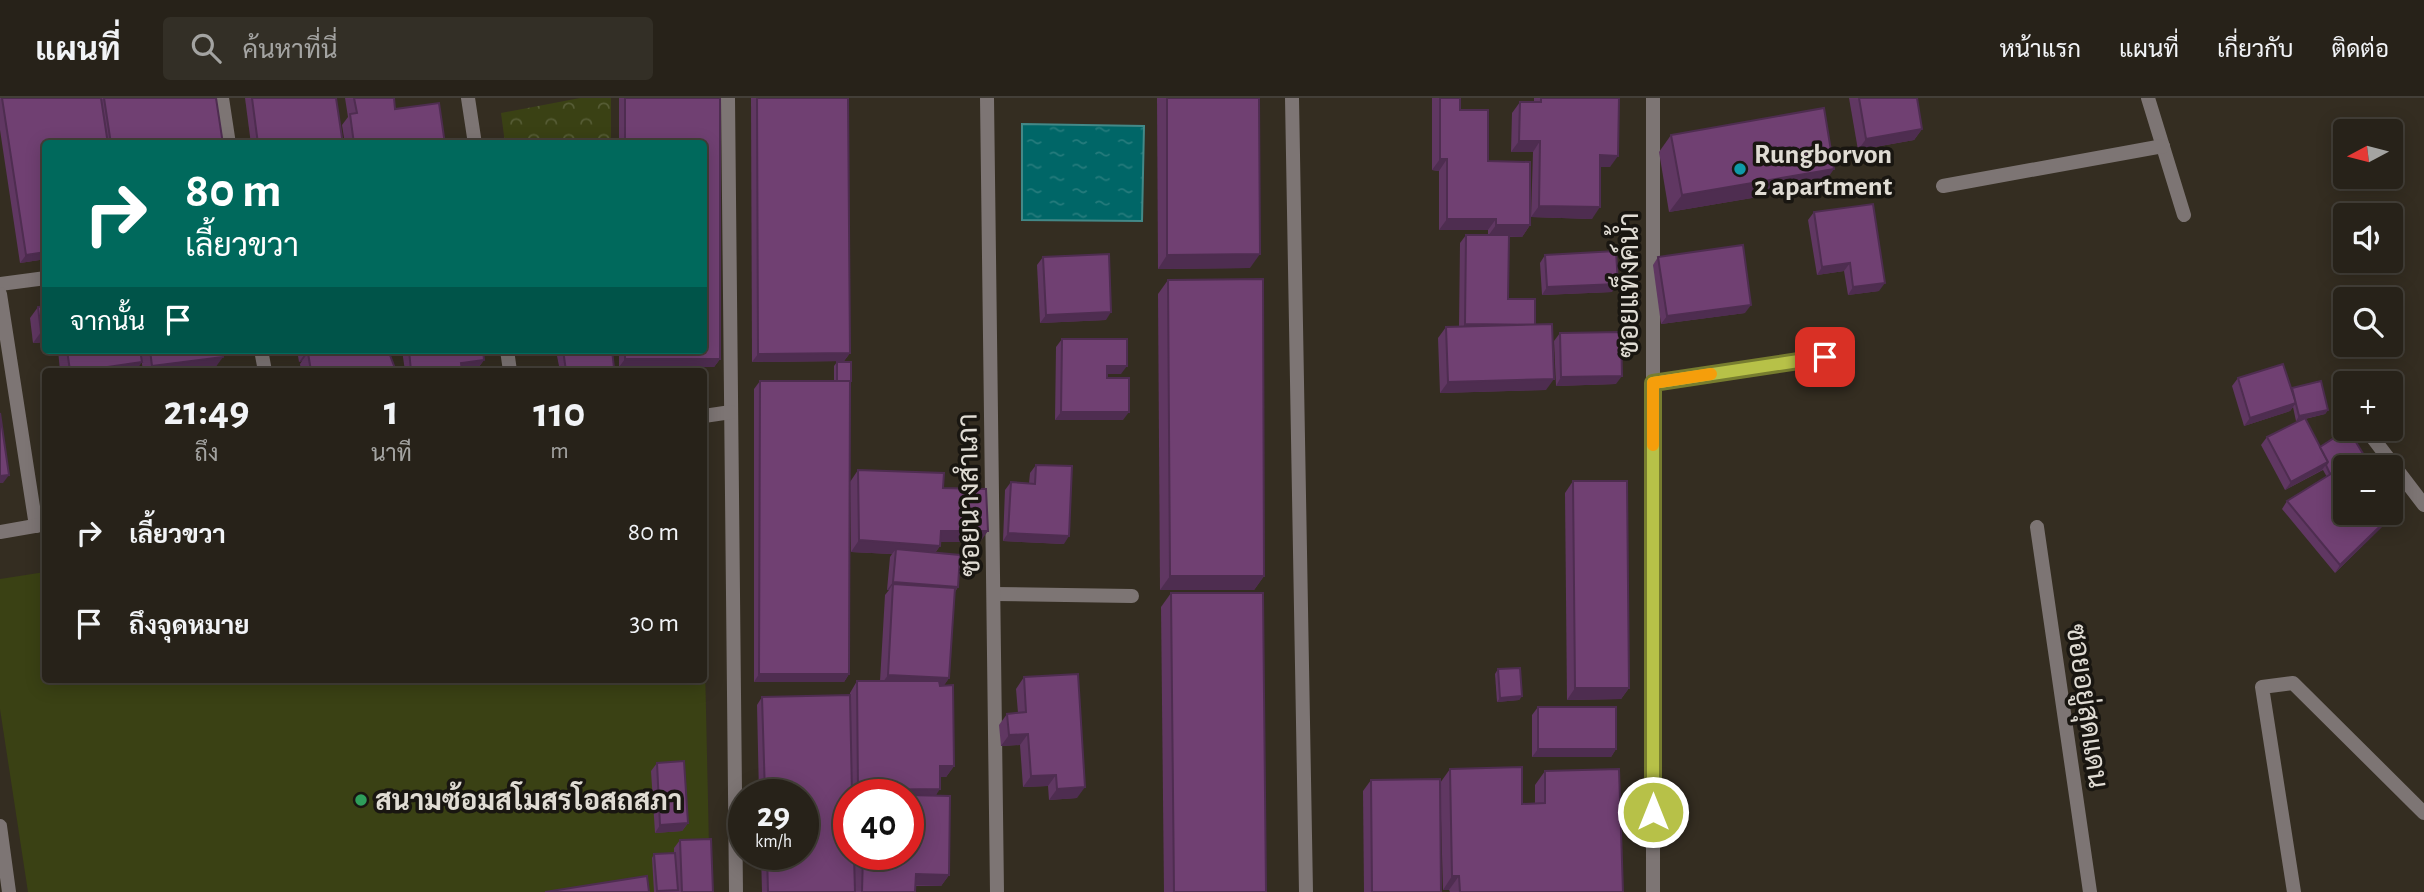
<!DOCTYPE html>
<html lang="th">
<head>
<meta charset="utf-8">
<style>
  :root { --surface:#272219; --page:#332f26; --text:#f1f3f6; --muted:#a4a4a2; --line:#433f38 }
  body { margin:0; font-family:"Alegreya Sans",Sarabun,sans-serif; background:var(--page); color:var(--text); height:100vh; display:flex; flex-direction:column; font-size:26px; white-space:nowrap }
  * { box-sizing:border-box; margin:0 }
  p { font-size:23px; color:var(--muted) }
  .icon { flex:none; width:38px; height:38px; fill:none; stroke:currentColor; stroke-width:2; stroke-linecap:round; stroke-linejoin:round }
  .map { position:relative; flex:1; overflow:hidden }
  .side { position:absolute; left:42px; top:270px; width:665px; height:315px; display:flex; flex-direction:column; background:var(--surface); border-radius:7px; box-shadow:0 4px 18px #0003,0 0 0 2px var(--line) }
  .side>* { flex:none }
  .top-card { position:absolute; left:42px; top:42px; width:665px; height:214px; border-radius:7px; box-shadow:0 4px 18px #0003,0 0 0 2px var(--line); background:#00695c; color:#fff; overflow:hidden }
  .needle { width:46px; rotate:263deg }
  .buttons { position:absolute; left:2333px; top:21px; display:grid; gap:14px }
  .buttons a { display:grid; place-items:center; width:70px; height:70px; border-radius:7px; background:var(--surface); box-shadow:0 4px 18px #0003,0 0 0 2px var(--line); font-size:35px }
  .speed { position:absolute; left:728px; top:681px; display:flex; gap:14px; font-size:35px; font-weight:700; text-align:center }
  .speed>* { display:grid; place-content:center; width:91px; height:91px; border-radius:50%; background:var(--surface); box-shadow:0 4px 18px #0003,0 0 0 2px var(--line); line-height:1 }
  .speed small { font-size:18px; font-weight:400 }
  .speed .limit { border:10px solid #d22; background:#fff; color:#111 }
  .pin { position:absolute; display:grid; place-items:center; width:60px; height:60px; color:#fff; margin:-30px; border-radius:14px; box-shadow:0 4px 10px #0006 }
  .me { position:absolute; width:77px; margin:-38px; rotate:0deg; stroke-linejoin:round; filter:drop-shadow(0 0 5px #0008) }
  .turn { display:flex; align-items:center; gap:24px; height:147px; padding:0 28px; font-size:32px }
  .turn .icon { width:91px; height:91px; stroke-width:2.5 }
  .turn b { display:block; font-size:49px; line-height:60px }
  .then { display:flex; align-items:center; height:66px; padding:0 28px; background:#0003; gap:14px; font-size:26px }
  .eta { display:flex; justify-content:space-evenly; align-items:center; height:119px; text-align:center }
  .eta b { font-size:42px; font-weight:700; line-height:49px }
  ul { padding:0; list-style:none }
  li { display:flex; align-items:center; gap:21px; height:91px; padding:0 28px }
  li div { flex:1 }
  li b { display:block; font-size:26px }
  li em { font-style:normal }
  header { display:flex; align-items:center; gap:42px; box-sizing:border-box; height:98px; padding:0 35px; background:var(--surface); border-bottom:2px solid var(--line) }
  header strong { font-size:33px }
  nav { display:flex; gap:38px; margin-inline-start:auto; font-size:24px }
  .search { width:490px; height:63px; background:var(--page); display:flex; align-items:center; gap:18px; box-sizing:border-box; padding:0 24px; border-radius:7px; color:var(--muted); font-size:26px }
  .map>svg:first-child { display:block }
</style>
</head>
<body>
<header>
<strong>แผนที่</strong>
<div class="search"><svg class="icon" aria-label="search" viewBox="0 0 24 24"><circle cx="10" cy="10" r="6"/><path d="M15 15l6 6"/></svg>ค้นหาที่นี่</div>
<nav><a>หน้าแรก</a><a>แผนที่</a><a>เกี่ยวกับ</a><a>ติดต่อ</a></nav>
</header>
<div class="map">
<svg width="2424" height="794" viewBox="0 0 2424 794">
  <defs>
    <pattern id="park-crowns" width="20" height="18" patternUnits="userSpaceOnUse" patternTransform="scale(1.75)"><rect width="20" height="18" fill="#3a4114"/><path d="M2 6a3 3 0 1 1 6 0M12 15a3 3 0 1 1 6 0" fill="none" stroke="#565c35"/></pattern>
    <pattern id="water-ripples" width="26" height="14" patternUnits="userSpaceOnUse" patternTransform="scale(1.75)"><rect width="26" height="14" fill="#006667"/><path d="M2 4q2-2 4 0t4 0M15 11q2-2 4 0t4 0" fill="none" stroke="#257b7c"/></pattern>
  </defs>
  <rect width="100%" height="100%" fill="#342d21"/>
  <polygon fill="#3a4114" points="45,474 46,581 704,581 704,520 710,794 28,794 0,611 0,481"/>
  <polygon fill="url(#park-crowns)" points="580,0 611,0 611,45 505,45 501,15"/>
  <polygon fill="url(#water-ripples)" stroke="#438988" stroke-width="2" points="1022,26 1144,28 1142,123 1022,122"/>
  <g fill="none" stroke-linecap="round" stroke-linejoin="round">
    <g stroke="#7d7574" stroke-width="14">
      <polyline points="0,186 46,180"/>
      <polyline points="1652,285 1825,259"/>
      <polyline points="994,496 1132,498"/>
    </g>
    <g stroke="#7d7574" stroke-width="14">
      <polyline points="222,0 229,46"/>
      <polyline points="468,0 475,46"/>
      <polyline points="728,0 736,794"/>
      <polyline points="987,0 997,794"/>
      <polyline points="1292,0 1306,794"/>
      <polyline points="2148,0 2184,117"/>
      <polyline points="1943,88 2163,48"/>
      <polyline points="0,196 36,428"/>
      <polyline points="261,252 265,273"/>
      <polyline points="507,252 510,273"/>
      <polyline points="2341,297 2345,303"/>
      <polyline points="704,318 731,314"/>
      <polyline points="2366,331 2424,407"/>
      <polyline points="2037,429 2090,794"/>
      <polyline points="0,434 46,426"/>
      <polyline points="0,728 9,794"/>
      <polyline points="2294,794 2262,589 2293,585 2424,715"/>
    </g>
    <polyline stroke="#7d7574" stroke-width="14" points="1653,0 1653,794"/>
  </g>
  <g fill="#603762" fill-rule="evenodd">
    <polygon points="0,0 216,0 223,46 46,46 46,161 20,165 0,32"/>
    <polygon points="245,0 336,0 343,46 251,46"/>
    <polygon points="345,0 394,0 395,11 445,46 345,46 342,27 348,19"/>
    <polygon points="619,0 720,0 720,261 714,269 619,269 619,252 704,252 704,46 619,46"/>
    <polygon points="751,0 848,0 850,255 844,263 752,264"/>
    <polygon points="1157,0 1259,0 1250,170 1158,171"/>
    <polygon points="1432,0 1460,0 1460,12 1488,63 1530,127 1522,139 1509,139 1508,201 1535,227 1546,292 1440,295 1438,240 1446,229 1459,228 1460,145 1466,137 1488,137 1488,132 1439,132 1439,73 1432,72"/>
    <polygon points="1534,0 1619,0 1610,69 1600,69 1592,121 1531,119 1533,54 1511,54 1512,15 1520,4 1534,4"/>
    <polygon points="1849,0 1917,0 1922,31 1914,42 1858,52"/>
    <polygon points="1671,37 1822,88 1669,114 1659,54"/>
    <polygon points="1814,114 1879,193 1848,197 1844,173 1817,177 1808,122"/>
    <polygon points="1545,157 1612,194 1542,197 1540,165"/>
    <polygon points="1043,159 1106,222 1040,225 1037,167"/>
    <polygon points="1658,159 1745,215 1661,226 1653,167"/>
    <polygon points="1168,182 1264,478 1254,492 1160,492 1158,196"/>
    <polygon points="38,209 46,244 33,245 30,220"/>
    <polygon points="1560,235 1616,286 1556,288 1554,243"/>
    <polygon points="1062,241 1121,276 1107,276 1107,280 1123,322 1055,322 1056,249"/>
    <polygon points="58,252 140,252 136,273 60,273"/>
    <polygon points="140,252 222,252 215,270 193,273 143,273"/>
    <polygon points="297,252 388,252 396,273 301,273 300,266 302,263 299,264"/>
    <polygon points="402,252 483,252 484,262 478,270 462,272 462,273 405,273"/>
    <polygon points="561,252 612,252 613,273 560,273 557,258"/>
    <polygon points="837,264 850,285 849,576 844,584 754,584 754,291 760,283 834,283 834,268"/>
    <polygon points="2238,280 2291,291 2292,290 2328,312 2325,316 2305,321 2320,349 2362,364 2352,369 2345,369 2345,373 2340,376 2345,415 2396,415 2335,475 2282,411 2287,403 2327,379 2323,372 2285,392 2261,347 2267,339 2302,321 2296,323 2293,309 2290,313 2244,328 2232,288"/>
    <polygon points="1036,367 1064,446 1003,443 1005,392 1011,384 1029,385 1030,375"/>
    <path d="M858,372L943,390L980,444H941L940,448L935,455L958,489L955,494L949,580L944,587L954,668L946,679H940L936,698L949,777L941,788H915V794H762L761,756H803V696H759L757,607L762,599L850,597V595L857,583H880L885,497L889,492H887L890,459L892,456L851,454L850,384ZM849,696H908V756H855V784Z"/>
    <polygon points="1573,383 1629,590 1621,601 1567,602 1565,395"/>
    <polygon points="1171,495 1266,794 1164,794 1161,509"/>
    <polygon points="1498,571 1522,598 1519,602 1497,604 1495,576"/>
    <polygon points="1024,579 1077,700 1049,702 1048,688 1023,689 1020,647 1001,648 999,627 1007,616 1018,615 1016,591"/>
    <polygon points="1538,609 1616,651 1611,659 1532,659 1532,617"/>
    <polygon points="657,665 688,725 682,733 655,735 651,673"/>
    <polygon points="1450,671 1522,706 1535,706 1535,687 1545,673 1623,794 1450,794 1449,792 1443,792 1440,685"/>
    <polygon points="1371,682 1441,794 1364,794 1363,693"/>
    <polygon points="680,742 713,794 654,794 652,760 654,756 674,755 674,750"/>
  </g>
  <g fill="#4e2d50">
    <polygon points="1922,31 1914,42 1858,52 1866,41"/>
    <polygon points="1519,43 1540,43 1533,54 1511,54"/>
    <polygon points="1600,57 1618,58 1610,69 1593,69"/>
    <polygon points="1440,61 1447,61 1439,73 1432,72"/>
    <polygon points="1834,71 1822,88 1669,114 1682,97"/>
    <polygon points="1539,108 1600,109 1592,121 1531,119"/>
    <polygon points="1447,121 1496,121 1488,132 1439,132"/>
    <polygon points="1496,127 1530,127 1522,139 1488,138"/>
    <polygon points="46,154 46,161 20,165 26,157"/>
    <polygon points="1260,156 1250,170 1158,171 1167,157"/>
    <polygon points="1850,165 1844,173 1817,177 1822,169"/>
    <polygon points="1885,185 1879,193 1848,197 1853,189"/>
    <polygon points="1618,186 1612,194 1542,197 1547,189"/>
    <polygon points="1751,207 1745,215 1661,226 1667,218"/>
    <polygon points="1111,214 1106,222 1040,225 1046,217"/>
    <polygon points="1465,226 1535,227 1459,234"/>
    <polygon points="46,233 46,244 33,245 41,234"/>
    <polygon points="311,252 349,252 308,255 302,263 299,264 307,253"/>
    <polygon points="850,255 844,263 752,264 758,256"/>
    <polygon points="223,259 215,270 193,273 148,273 152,268"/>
    <polygon points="625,261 720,261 714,269 619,269"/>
    <polygon points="484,262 478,270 455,273 461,265"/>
    <polygon points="142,264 136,273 80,273"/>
    <polygon points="1107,268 1127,268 1121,276 1102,276"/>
    <polygon points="1622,278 1616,286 1556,288 1561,279"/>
    <polygon points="1554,281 1546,292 1440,295 1448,284"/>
    <polygon points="2296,305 2290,313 2244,328 2250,320"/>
    <polygon points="2328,312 2325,316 2296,323 2299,318"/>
    <polygon points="1061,314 1129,314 1123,322 1055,322"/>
    <polygon points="2365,359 2362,364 2352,369 2347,369"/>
    <polygon points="2328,364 2322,372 2285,392 2291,384"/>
    <polygon points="9,377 3,385 0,385 0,378"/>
    <polygon points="2402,407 2396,415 2335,475 2340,467"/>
    <polygon points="941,433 988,433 980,444 933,444"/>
    <polygon points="1008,435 1069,438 1064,446 1003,443"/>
    <polygon points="859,442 940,448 932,459 896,451 892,456 851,454"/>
    <polygon points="1170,478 1264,478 1254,492 1160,492"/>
    <polygon points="893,484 958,489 952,497 893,486 889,492 887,492"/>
    <polygon points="759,576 849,576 844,584 754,584"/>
    <polygon points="888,577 949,580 941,592 880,588"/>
    <polygon points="1575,590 1629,590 1621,601 1567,602"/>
    <polygon points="1522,598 1519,602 1497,604 1500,600"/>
    <polygon points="1028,636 1020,647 1001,648 1009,637"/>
    <polygon points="1538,651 1616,651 1611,659 1532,659"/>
    <polygon points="940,668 954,668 946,679 932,679"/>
    <polygon points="1056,677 1048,688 1023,689 1031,678"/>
    <polygon points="1085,689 1077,700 1049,702 1057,691"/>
    <polygon points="940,691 932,703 864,696 855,696 858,692"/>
    <polygon points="688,725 682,733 655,735 660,727"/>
    <polygon points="916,776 949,777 941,788 908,787"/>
    <polygon points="1452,778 1459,778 1449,792 1443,792"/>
  </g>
  <g fill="#704072" stroke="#4e2d50" stroke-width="2">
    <polygon points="2,0 101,0 108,46 46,46 46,154 26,157"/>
    <polygon points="104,0 216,0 223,46 111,46"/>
    <polygon points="252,0 336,0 343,46 258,46"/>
    <polygon points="354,0 394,0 395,11 439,5 445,46 354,46 350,16 357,15"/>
    <polygon points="625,0 720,0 720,261 625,261 625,252 704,252 704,46 625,46"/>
    <polygon points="757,0 848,0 850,255 758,256"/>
    <polygon points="1167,0 1259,0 1260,156 1167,157"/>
    <polygon points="1440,0 1460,0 1460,12 1488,12 1488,63 1530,64 1530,127 1496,127 1496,121 1447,121 1447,61 1440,61"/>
    <polygon points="1541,0 1619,0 1618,58 1600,57 1600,109 1539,108 1540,43 1519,43 1520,4 1541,4"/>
    <polygon points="1859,0 1917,0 1922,31 1866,41"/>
    <polygon points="1824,10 1834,71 1682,97 1671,37"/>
    <polygon points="1873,106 1885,185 1853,189 1850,165 1822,169 1814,114"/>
    <polygon points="1466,137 1509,137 1508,201 1535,201 1535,227 1465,226"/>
    <polygon points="1743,147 1751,207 1667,218 1658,159"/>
    <polygon points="1616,153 1618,186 1547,189 1545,157"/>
    <polygon points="1109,156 1111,214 1046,217 1043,159"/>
    <polygon points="1263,181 1264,478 1170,478 1168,182"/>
    <polygon points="46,208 46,233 41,234 38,209"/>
    <polygon points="1552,226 1554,281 1448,284 1446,229"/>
    <polygon points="1621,234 1622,278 1561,279 1560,235"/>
    <polygon points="1062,241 1127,241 1127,268 1107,268 1107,280 1129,280 1129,314 1061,314"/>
    <polygon points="67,252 140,252 142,264 80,273 70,273"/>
    <polygon points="150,252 222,252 223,259 152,268"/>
    <polygon points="326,252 388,252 396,273 311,273 308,255"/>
    <polygon points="409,252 483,252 484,262 461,265 462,273 411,273"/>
    <polygon points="563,252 612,252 614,270 598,273 566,273"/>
    <rect x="837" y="264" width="14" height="19"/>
    <polygon points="2283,266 2296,305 2250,320 2238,280"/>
    <polygon points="760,283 850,283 849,576 759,576"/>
    <polygon points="2321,283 2328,312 2299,318 2292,290"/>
    <polygon points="0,315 9,377 0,378"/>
    <polygon points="2305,320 2328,364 2291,384 2267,339"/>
    <polygon points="2348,331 2365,359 2347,369 2345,369 2345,370 2337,375 2334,374 2330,376 2326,367 2328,364 2320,349"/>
    <polygon points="1036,367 1072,368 1069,438 1008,435 1011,384 1035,386"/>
    <polygon points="858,372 944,375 943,390 986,391 988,433 941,433 940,448 859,442"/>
    <polygon points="2334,374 2345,378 2345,415 2390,415 2390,391 2402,407 2340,467 2287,403"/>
    <polygon points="1573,383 1627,383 1629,590 1575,590"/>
    <polygon points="896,451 960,457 958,489 893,484"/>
    <polygon points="893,486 955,490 949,580 888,577"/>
    <polygon points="1171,495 1263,495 1266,794 1174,794"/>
    <polygon points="1520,570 1522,598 1500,600 1498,571"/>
    <polygon points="1078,576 1085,689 1057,691 1056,677 1031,678 1028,636 1009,637 1007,616 1026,614 1024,579"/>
    <polygon points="857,583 939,583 940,588 953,587 954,668 940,668 940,691 858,692"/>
    <polygon points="850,597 852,696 849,696 849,756 854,756 855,794 768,794 767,756 803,756 803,696 765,696 762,599"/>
    <rect x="1538" y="609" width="78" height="42"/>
    <polygon points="684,663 688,725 660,727 657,665"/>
    <polygon points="1522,669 1522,706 1545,705 1545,673 1619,671 1623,794 1460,794 1459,778 1452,778 1450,671"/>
    <polygon points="1440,681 1441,794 1372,794 1371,682"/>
    <polygon points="908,697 950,698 949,777 916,776 915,794 862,794 863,756 908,756"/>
    <polygon points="711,741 713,794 682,794 680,742"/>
    <polygon points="675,755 678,792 657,793 654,756"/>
    <polygon points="647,778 649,794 545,794"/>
  </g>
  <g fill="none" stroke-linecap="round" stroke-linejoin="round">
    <defs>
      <polyline id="route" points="1653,714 1653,285 1825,259"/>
    </defs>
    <use href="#route" stroke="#777d2f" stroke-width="18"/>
    <use href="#route" stroke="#b7c148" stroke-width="12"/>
    <polyline stroke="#f59e0b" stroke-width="12" points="1653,347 1653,285 1711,276"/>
  </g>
  <circle fill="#0f9aa8" stroke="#191611" stroke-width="2.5" cx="1740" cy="71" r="7"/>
  <circle fill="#2e9e5b" stroke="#191611" stroke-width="2.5" cx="361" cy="702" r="7"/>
  <g text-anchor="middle" stroke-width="7" stroke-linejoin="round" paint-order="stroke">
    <g font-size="28" font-weight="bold" fill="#e0dcd4" stroke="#191611" text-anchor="start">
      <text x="1754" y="65">Rungborvon<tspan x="1754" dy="32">2 apartment</tspan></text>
      <text x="375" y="712">สนามซ้อมสโมสรโอสถสภา</text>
    </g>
    <g font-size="28" fill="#e0dcd4" stroke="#191611">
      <text transform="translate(1628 187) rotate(-90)" y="10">ซอยแท็งค์น้ำ</text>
      <text transform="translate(968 397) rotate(-91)" y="10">ซอยนางสำเภา</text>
      <text transform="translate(2088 608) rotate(82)" y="10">ซอยอยู่สุดแดน</text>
    </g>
  </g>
</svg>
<div class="buttons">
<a><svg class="needle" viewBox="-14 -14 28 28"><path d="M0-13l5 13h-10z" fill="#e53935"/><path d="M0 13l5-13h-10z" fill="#a4a4a2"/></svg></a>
<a><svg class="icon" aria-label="sound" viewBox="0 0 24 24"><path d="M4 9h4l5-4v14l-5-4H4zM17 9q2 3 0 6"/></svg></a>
<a><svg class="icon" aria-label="search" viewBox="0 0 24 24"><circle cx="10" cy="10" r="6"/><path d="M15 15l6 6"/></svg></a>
<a>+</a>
<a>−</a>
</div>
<div class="speed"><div>29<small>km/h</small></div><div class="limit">40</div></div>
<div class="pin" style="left:1825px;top:259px;background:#d93025"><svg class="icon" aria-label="arrive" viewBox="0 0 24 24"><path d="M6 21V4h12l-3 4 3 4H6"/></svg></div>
<svg class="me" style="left:1653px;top:714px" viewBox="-20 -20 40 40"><circle r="17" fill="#b7c148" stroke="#fff" stroke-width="3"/><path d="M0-11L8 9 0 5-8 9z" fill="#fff"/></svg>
<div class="top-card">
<div class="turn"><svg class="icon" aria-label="right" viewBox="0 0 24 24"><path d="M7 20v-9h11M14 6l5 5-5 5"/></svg><div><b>80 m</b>เลี้ยวขวา</div></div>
<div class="then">จากนั้น<svg class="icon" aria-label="arrive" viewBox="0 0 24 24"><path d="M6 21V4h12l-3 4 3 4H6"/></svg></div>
</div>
<section class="side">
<div class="eta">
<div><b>21:49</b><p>ถึง</p></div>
<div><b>1</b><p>นาที</p></div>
<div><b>110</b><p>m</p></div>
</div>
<ul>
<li><svg class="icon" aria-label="right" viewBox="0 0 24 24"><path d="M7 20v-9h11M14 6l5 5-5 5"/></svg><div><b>เลี้ยวขวา</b></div><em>80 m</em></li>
<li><svg class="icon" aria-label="arrive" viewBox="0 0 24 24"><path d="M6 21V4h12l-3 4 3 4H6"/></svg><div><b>ถึงจุดหมาย</b></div><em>30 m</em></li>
</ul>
</section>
</div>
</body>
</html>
